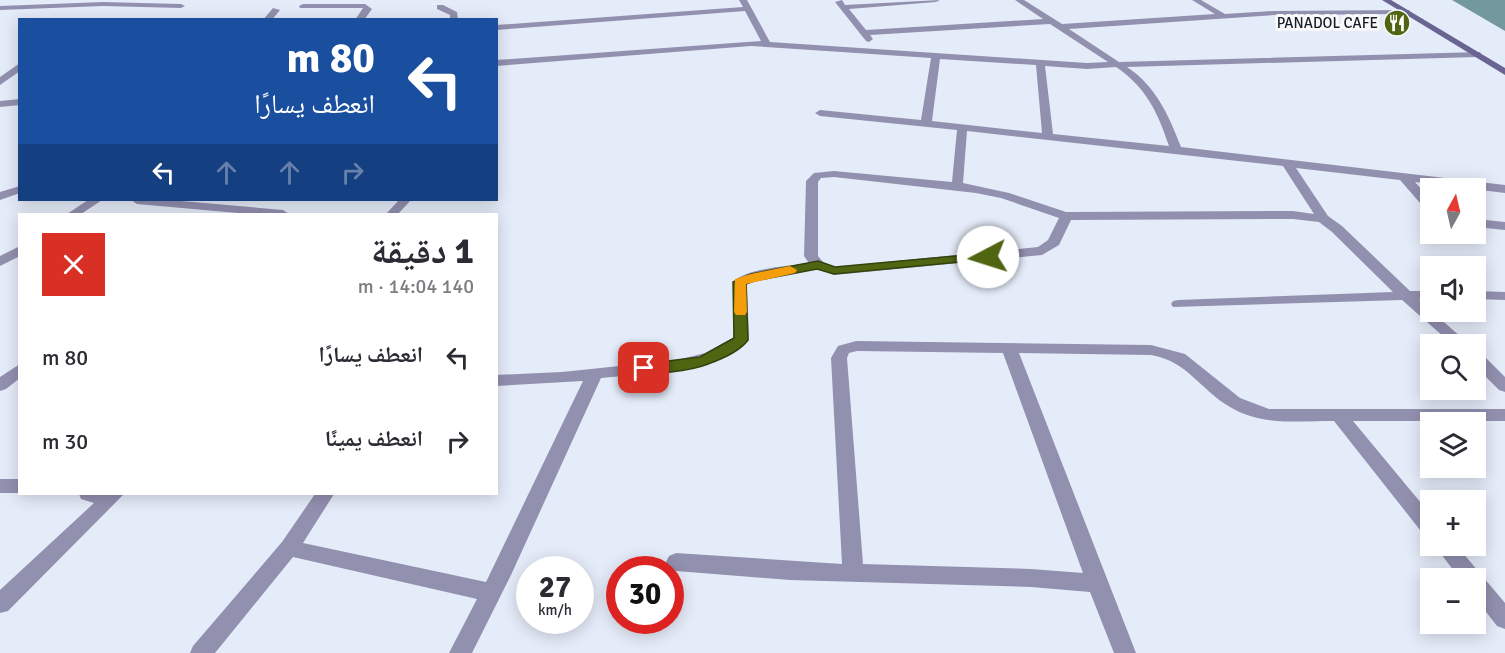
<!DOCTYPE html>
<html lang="ar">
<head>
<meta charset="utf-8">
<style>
  :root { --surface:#fff; --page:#f7f7f7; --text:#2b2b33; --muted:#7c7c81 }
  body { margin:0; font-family:Signika,"Noto Naskh Arabic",sans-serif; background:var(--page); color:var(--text); direction:rtl; height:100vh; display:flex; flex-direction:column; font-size:22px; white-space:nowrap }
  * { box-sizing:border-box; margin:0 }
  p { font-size:20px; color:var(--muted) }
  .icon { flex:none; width:33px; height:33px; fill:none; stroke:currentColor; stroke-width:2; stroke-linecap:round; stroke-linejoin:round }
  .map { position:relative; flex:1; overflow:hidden; direction:ltr }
  .sheet { position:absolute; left:18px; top:213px; width:480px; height:282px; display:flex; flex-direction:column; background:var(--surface); border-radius:0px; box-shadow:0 3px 15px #0003; direction:rtl }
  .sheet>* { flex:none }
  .banner { position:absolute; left:18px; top:18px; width:480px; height:183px; border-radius:0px; box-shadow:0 3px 15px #0003; direction:rtl; background:#1a4fa0; color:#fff; overflow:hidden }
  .needle { width:39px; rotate:8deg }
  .tools { position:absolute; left:1420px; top:178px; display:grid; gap:12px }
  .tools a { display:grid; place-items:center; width:66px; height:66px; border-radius:0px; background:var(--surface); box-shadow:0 3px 15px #0003; font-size:30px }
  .speed { position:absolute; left:516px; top:556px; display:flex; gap:12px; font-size:30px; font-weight:700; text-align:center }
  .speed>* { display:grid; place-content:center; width:78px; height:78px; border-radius:50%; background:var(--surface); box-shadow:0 3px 15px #0003; line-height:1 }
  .speed small { font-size:15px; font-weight:400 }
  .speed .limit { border:9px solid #d22; background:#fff; color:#111 }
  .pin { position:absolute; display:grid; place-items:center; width:51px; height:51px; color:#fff; margin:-26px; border-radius:12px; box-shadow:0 3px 9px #0006 }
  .me { position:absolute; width:66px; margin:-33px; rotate:265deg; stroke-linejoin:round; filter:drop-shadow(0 0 4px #0008) }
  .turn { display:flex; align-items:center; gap:21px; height:126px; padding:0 24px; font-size:27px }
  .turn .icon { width:78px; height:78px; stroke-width:2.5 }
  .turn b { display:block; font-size:42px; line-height:51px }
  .lanes { display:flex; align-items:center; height:57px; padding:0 24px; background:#0003; justify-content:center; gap:30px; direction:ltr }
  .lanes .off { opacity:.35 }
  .round { display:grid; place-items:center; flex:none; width:63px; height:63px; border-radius:0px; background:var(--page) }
  .overview { display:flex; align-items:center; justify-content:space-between; height:102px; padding:0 24px }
  h1 { font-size:36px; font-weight:800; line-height:45px }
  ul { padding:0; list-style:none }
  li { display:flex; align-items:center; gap:18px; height:84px; padding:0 24px }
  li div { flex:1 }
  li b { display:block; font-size:22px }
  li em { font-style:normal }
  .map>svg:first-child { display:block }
</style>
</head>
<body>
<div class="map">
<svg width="1505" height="653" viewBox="0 0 1505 653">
  <rect width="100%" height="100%" fill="#e5ecf9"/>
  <polygon fill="#73999e" points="1452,0 1505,0 1505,31"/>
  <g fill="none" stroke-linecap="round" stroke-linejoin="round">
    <g fill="#9290af" fill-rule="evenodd">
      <path d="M739,0H747L770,42L1087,63L1108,62L1050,24L870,35L873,39L869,42L866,41L835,2L842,0L845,5L940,0L936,2L849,9L866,30L1043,19L1015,0H1024L1062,24L1215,14L1192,0H1201L1225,14L1274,11L1409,10L1410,12L1406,14L1274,15L1069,29L1119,62L1480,52L1481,54L1477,57L1127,67C1156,86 1169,116 1181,147L1505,185V193L1415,182L1431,200V212L1427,211L1400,180L1296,168L1328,216L1342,226L1410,291H1431V299L1419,300L1470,345H1453L1402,300L1173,307L1171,304L1173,301L1178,300L1393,292L1332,232L1319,222L1293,219L1071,220L1059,245L1042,255L834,275L817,269L755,280L747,284L749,340C725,373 639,374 601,378L511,575L472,653H449L477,599L293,557L215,653H190L193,646L282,542L315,494H334L303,543L486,582L583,381L496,386V375L562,372L677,360L705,353L733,338V282C746,268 790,266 809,263L804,256L806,181L814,173L834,171L952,182L957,130L820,116L815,113L820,110L921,120L931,58L751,46L496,66V60L761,41L745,11L496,30V25L743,7ZM940,59L1036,65L1042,133L932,121ZM1045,66L1087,69L1116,67C1146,87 1158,113 1169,146L1053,134ZM967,131L1283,166L1314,214L1293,211L1066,212L1009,193L963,183ZM834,177L976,193L1001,198L1059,218L1048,240L1038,247L835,267L823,262L818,256V182L821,178Z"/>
      <polygon points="103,2 181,4 185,6 181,8 103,6 0,10 0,6"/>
      <polygon points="303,4 365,4 372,9 364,20 355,20 363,8 300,8 299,6"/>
      <polygon points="437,5 443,5 457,12 458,20 450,20 450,15 437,9"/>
      <polygon points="273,8 280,10 272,20 263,20"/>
      <polygon points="20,63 20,71 0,85 0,77"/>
      <polygon points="20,99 20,105 0,107 0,101"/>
      <polygon points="20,186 20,193 0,200 0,192"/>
      <polygon points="88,200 102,200 81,214 67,214"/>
      <polygon points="131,200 170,200 283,210 289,214 249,214 137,204"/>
      <polygon points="399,200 411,200 398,214 386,214"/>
      <polygon points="1476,219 1505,222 1505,230 1476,227"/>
      <polygon points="20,246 20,256 0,266 0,256"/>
      <polygon points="1476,291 1505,292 1505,300 1476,299"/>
      <path d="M856,341L1151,345L1185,354L1240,398L1269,409H1505V421H1353L1431,515V537L1424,535L1334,421C1299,421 1261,426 1230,407C1199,389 1189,362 1151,355L1019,353L1136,653H1114L1090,592L1031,587L790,580L676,571L669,568L666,562L669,556L676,553L842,564L831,358L838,346ZM857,351L1003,353L1083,573L1031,569L863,564L847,358L849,353Z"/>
      <polygon points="1476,353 1482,354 1505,377 1505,392 1499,390 1476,367"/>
      <polygon points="20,364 20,378 6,389 0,391 0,377"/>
      <rect x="0" y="479" width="20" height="14"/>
      <polygon points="79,494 124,494 8,611 0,613 0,590 94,503 81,499"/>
      <polygon points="1435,546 1457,546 1505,603 1505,629 1497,626 1476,599 1476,579 1460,579"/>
    </g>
    <polygon fill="#696491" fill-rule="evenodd" points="1382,0 1391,0 1505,68 1505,75"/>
  </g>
  <path fill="#506512" stroke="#34420c" stroke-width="1.5" d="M988,253L994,257L992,259L834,274L817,269L754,281L746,284L748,340C739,352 722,359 708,364C696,369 644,379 636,368L644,364L700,357L734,338L733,282L751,274L818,261L835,267Z"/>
  <polygon fill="#f59e0b" points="790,266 797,270 795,273 746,284 747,312 745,315 736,315 734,312 735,279 751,274"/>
  <defs>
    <symbol id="restaurant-disc" viewBox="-11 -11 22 22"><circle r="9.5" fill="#506512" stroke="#f9f9f9"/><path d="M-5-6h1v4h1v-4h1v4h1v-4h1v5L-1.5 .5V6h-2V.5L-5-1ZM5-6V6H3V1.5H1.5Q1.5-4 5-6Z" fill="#fff"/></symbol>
  </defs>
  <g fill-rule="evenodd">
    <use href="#restaurant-disc" x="1382" y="8" width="30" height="30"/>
  </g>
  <g text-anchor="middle" stroke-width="6" stroke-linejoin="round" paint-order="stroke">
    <g font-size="15" fill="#161c27" stroke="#f9f9f9" text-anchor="end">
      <text x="1378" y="28">PANADOL CAFE</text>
    </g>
  </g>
</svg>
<div class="tools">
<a><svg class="needle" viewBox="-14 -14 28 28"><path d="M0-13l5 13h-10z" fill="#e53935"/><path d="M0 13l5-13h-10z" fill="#7c7c81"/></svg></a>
<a><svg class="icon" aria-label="sound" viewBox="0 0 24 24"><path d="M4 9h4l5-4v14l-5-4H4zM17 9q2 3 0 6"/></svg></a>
<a><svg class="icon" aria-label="search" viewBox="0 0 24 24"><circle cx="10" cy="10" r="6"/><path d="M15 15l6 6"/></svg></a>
<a><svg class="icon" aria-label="layers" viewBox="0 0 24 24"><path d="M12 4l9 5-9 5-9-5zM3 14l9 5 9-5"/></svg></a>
<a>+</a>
<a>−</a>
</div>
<div class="speed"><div>27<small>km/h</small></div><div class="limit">30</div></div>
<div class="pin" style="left:644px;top:368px;background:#d93025"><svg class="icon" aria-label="arrive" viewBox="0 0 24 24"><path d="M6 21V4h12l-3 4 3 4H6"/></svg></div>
<svg class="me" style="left:988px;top:257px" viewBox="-20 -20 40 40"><circle r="19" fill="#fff"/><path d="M0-13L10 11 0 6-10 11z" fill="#506512"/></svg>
<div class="banner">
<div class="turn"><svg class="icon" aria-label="left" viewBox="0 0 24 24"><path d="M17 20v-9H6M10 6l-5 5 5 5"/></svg><div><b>80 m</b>انعطف يسارًا</div></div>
<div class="lanes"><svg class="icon" aria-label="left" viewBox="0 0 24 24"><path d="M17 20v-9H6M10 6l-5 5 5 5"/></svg><svg class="icon off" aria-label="ahead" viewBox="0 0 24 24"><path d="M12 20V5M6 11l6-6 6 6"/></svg><svg class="icon off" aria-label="ahead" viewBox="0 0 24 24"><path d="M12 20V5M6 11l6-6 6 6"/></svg><svg class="icon off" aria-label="right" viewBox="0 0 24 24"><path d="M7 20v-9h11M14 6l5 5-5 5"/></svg></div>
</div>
<section class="sheet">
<div class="overview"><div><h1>1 دقيقة</h1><p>140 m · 14:04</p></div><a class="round" style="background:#d93025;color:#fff"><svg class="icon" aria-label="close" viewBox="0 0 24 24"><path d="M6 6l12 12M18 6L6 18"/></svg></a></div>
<ul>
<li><svg class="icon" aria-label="left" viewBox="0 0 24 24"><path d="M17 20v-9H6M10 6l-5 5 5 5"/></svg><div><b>انعطف يسارًا</b></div><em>80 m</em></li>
<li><svg class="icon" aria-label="right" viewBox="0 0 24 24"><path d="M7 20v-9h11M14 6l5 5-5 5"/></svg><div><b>انعطف يمينًا</b></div><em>30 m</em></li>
</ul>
</section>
</div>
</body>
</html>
